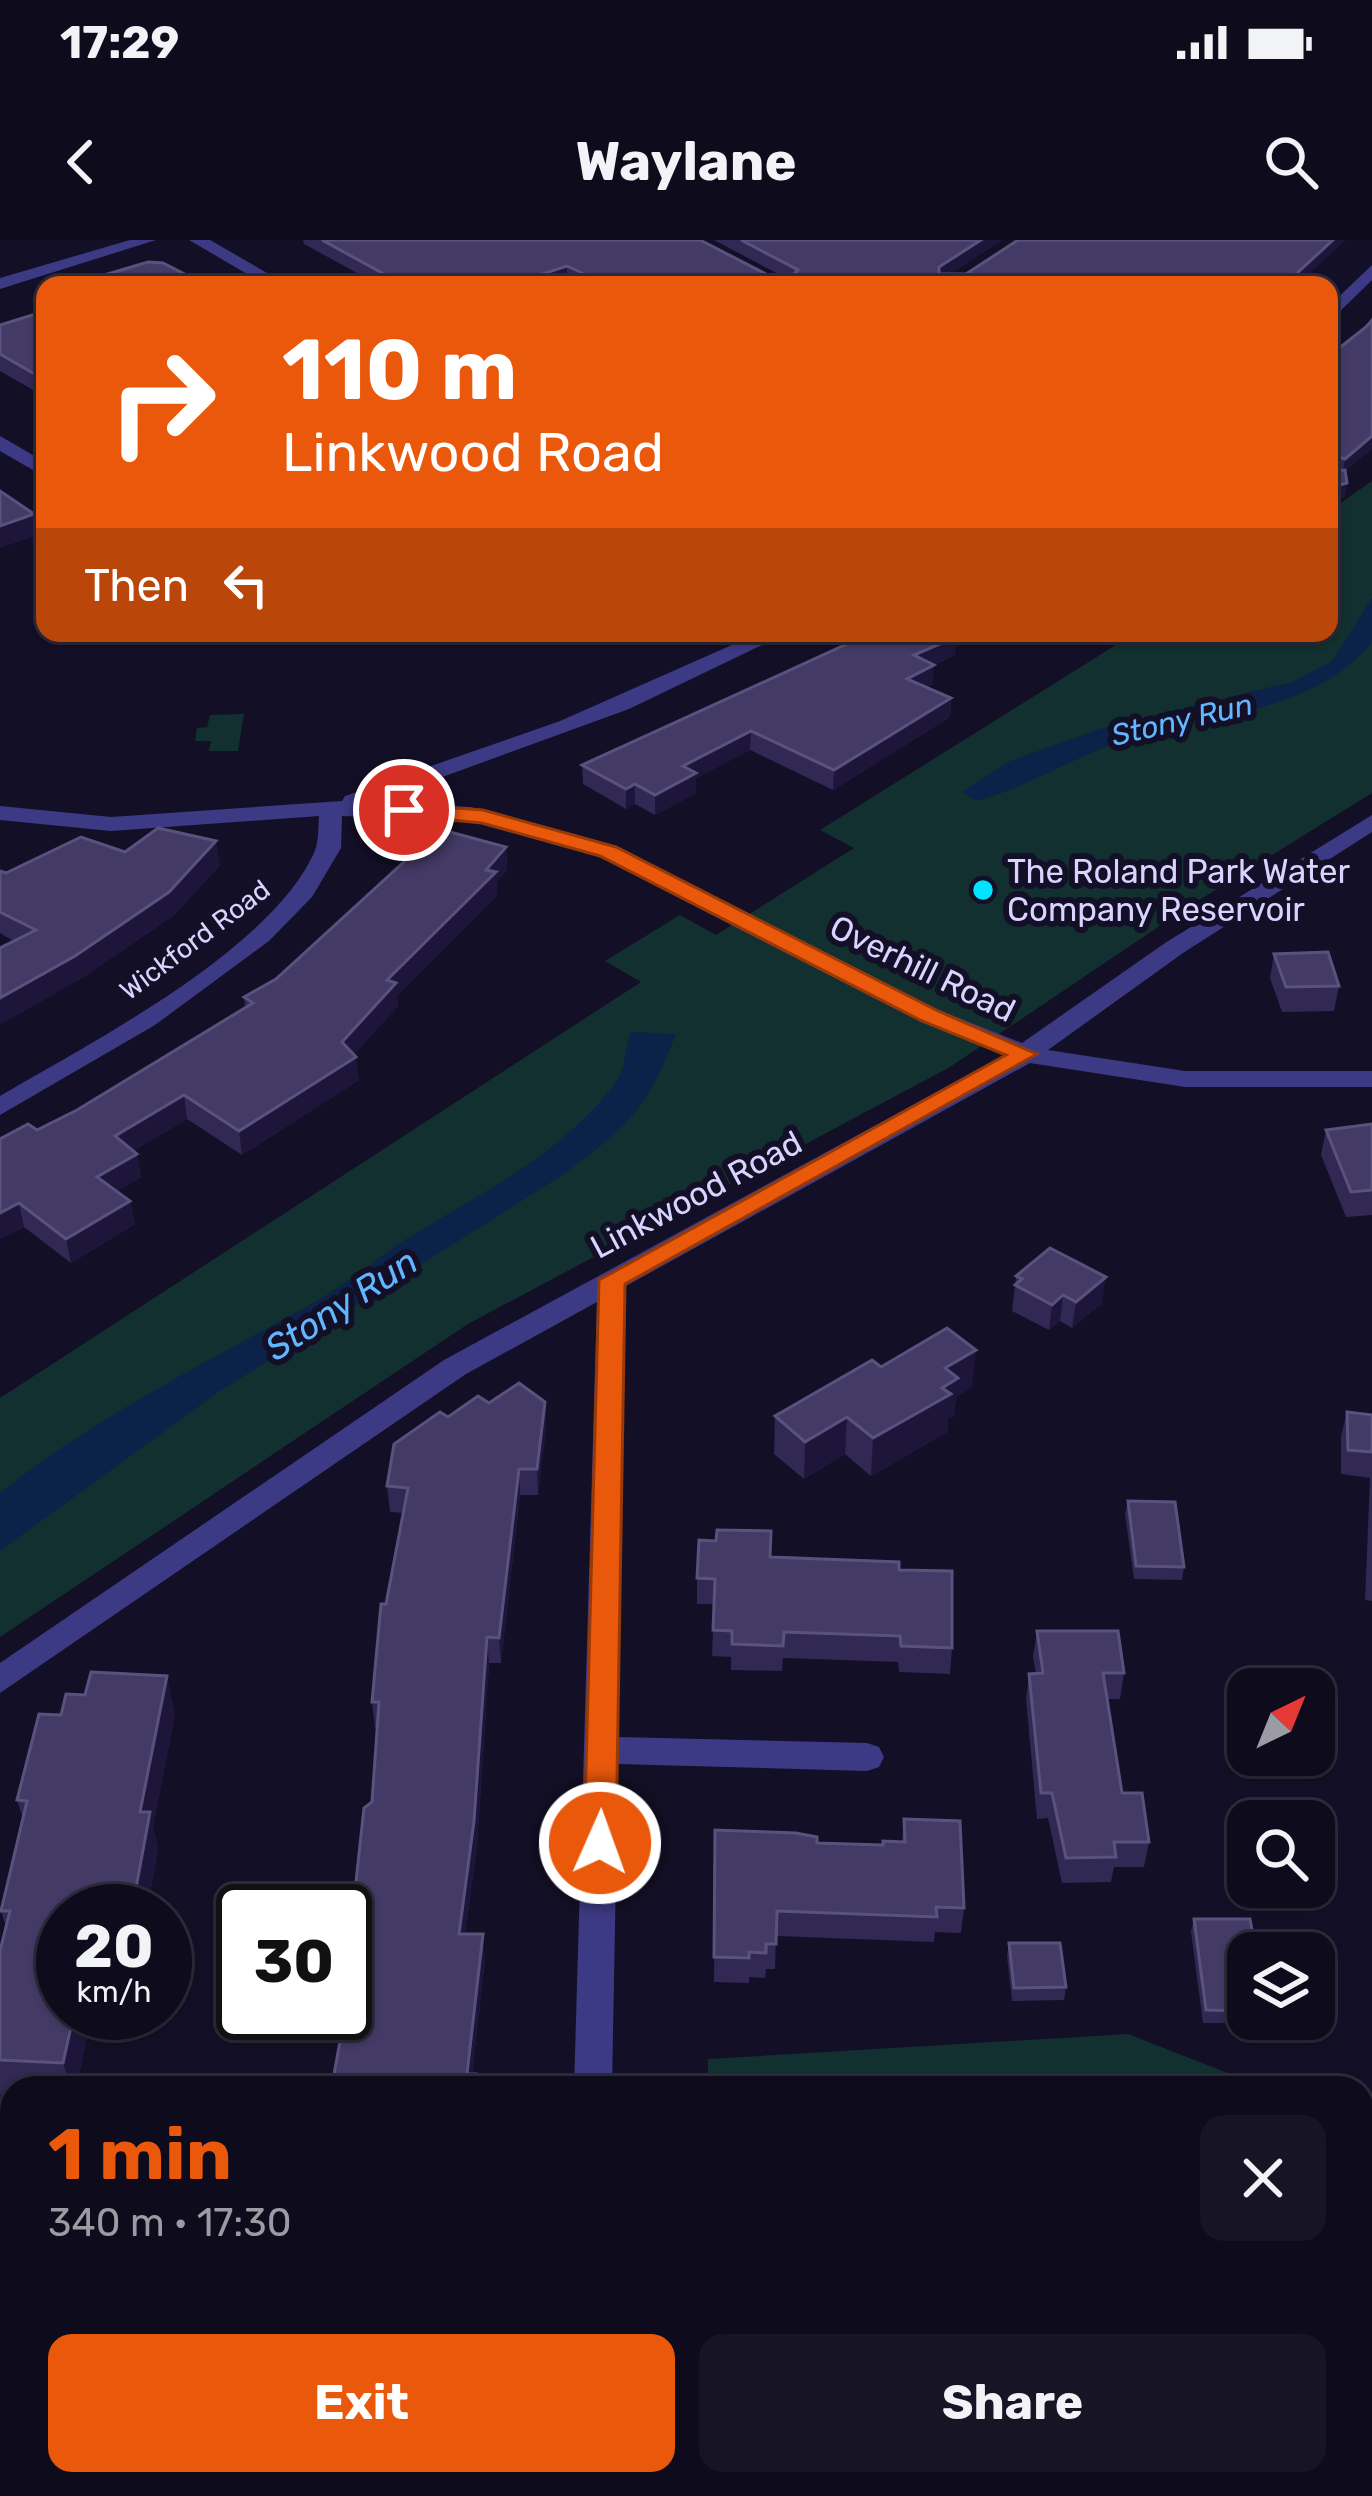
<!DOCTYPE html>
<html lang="en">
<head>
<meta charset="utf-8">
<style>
  :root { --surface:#0e0b1c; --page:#171425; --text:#f1f3f6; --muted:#9b9ba3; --line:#2e2b3b; --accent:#ea580c }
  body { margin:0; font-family:Rubik,sans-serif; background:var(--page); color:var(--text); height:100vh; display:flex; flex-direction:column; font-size:45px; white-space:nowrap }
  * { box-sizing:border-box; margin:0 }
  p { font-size:39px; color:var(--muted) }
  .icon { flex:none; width:66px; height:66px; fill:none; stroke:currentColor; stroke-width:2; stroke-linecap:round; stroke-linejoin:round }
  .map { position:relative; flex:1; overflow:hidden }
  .panel { position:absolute; left:0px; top:1836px; width:1374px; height:420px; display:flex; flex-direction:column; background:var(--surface); border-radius:36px 36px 0 0; box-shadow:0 3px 9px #0004,0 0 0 3px var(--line) }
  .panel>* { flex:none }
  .top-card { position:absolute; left:36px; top:36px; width:1302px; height:366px; border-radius:24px; box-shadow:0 3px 9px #0004,0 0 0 3px var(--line); background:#ea580c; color:#fff; overflow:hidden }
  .needle { width:78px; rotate:43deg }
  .fabs { position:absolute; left:1227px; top:1428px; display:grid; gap:24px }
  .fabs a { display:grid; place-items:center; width:108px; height:108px; border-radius:24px; background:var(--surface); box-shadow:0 3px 9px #0004,0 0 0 3px var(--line); font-size:60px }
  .speed { position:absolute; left:36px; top:1644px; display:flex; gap:24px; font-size:60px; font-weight:700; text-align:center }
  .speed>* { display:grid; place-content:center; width:156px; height:156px; border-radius:50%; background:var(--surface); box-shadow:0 3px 9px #0004,0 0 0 3px var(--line); line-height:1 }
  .speed small { font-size:30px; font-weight:400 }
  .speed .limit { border:6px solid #111; border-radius:18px; background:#fff; color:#111 }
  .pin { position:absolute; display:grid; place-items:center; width:102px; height:102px; color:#fff; margin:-51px; border:6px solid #fff; border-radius:50%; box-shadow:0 3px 12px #0007 }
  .me { position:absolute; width:132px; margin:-66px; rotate:2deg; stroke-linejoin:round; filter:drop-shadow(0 0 9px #0008) }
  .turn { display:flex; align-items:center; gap:42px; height:252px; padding:0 48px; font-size:54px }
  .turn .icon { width:156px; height:156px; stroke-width:2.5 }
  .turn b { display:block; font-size:84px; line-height:102px }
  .then { display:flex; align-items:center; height:114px; padding:0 48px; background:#0003; gap:24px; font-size:45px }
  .round { display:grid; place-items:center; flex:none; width:126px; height:126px; border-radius:24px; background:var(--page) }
  .headline { display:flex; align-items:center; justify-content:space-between; height:204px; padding:0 48px }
  h1 { font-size:72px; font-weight:700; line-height:90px; color:var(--accent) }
  .primary-button { display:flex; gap:24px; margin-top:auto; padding:24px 48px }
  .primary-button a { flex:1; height:138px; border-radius:24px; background:var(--accent); color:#fff; font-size:48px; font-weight:700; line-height:138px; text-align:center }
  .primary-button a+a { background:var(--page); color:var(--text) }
  .status { display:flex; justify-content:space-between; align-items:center; height:84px; padding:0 60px; background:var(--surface); direction:ltr }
  .status svg { height:33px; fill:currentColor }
  header { display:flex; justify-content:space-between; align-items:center; height:156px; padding:0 48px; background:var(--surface); font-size:54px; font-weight:700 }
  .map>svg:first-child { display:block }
</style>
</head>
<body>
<div class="status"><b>17:29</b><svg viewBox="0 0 49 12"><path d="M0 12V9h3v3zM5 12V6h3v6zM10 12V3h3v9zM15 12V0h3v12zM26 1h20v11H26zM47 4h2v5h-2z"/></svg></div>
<header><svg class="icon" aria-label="back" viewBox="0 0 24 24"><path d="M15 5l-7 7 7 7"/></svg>Waylane<svg class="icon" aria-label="search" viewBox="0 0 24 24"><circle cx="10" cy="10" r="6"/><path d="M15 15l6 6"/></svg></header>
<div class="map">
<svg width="1372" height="2256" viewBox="0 0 1372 2256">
  <rect width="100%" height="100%" fill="#130f26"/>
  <g fill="#12302f">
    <polygon points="1372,241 1372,553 1188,667 950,827 468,1084 0,1397 0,1158 641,742 605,721 680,675 716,695 854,608 820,590 1135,393 1329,393 1329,271"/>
    <polygon points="244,474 238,511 209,511 211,501 195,501 197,488 207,487 210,475"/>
    <polygon points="1128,1794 1243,1839 1249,1848 708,1848 708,1819"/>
    <polygon points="705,2244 1114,2244 1110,2256 705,2256"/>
  </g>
  <g fill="#0c2248">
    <path d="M1372,358V402C1309,479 1198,472 1111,505C1065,522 1023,549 976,561L962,552L1008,522L1099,489L1292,442L1332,421Z"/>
    <path d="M631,792L676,794C645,873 628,886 561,936L217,1153L0,1311V1253C92,1179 209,1121 313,1063C348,1044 377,1017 411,996C479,955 569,909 615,843C628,825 623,811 631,792Z"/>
  </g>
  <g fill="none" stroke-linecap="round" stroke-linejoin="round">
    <g fill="#3d3a85" fill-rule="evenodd">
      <polygon points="130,0 156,0 0,49 0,38"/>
      <polygon points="189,0 210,0 288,45 266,45"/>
      <polygon points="1372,25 1372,40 1329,82 1329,66"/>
      <polygon points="0,196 45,222 45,237 0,211"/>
      <path d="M759,393H787L629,469L371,563L470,567L616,607L939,770L1022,803L1165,703L1372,575V592L1183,713L1048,810L1185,831H1372V847H1185L1030,823L626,1046L618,1497L867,1503L879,1507L884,1517L879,1527L867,1531L618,1524L612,1848H574L597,1062L466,1134L0,1453V1423L444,1120L1005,815L921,782L600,617L469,581L342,576L341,608L312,657L269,701L155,785L0,875V856C92,802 269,711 314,613C319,602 318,588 319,576L111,591L0,580V566L111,577L342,561L345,556L560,481Z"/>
      <polygon points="506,2244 587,2244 587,2256 501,2256"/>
    </g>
  </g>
  <g fill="#312854">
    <polygon points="303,0 700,0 768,35 780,35 714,0 1002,0 950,34 1297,45 577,45 567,40 553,45 379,45 304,4"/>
    <polygon points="104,35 206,45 105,45"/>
    <polygon points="45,71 45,157 0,131 0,85"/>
    <polygon points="1366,87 1345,231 1347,243 1345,257 1329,262 1329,116"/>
    <polygon points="956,397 955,415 933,425 933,444 926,447 951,458 950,477 833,550 750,510 696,538 696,553 655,575 635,564 626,569 583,544 582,525"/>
    <polygon points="506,607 507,630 497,642 497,655 397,756 398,766 354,814 359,840 242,915 187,879 133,911 137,914 141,937 117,951 130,961 135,984 71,1023 24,987 0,999 37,890 77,870 245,768 244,757 276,739 429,613"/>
    <polygon points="125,612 220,625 173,676 79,740 0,693 0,631 6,633"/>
    <polygon points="1274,714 1339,746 1334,771 1282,772 1270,738"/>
    <polygon points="1372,884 1372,975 1346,977 1321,915 1326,890"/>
    <polygon points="1016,1036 1102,1063 1072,1088 1060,1081 1049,1090 1012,1071"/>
    <polygon points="881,1127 972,1147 956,1157 954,1176 948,1179 947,1192 871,1236 845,1214 804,1239 774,1214 775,1176"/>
    <polygon points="545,1162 546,1188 538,1255 520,1255 501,1423 489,1423 477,1606 465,1694 485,1719 472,1834 476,1834 477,1848 321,1848 332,1846 345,1773 345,1671 354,1660 372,1562 377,1488 375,1488 372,1462 386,1364 404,1273 390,1272 387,1246 448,1177 489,1163"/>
    <polygon points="1347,1172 1372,1175 1372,1361 1365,1360 1370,1238 1341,1234 1341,1196"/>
    <polygon points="1128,1261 1184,1327 1182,1340 1134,1339 1125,1274"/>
    <polygon points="770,1317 899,1330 952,1408 950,1434 899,1432 898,1422 783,1418 782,1431 731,1430 731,1417 712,1416 714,1364 697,1364 697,1338"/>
    <polygon points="1037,1391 1124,1433 1120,1459 1107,1459 1122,1553 1149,1602 1144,1627 1114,1627 1111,1642 1062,1643 1048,1578 1037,1579 1026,1459 1029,1434 1036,1434 1033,1417"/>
    <polygon points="175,1473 153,1587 158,1609 147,1671 63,1671 63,1773 92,1773 76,1848 12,1848 12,1856 0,1855 0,1711 6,1687 1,1671 23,1579 17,1560"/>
    <polygon points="904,1579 964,1668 961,1693 935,1692 934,1702 776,1696 775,1729 766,1729 765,1738 749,1737 749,1743 714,1742 715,1590 817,1603 883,1605 902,1601"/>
    <polygon points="1194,1679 1248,1713 1248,1779 1264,1779 1263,1783 1203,1783 1191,1692"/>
    <polygon points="1009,1703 1066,1747 1064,1760 1012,1761 1007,1716"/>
    <polygon points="12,1949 12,2190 0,2190 0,1954 4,1954"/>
  </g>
  <g fill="#1d163a">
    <polygon points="981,0 1002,0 939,41 939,27"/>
    <polygon points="1333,0 1346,0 1297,45 1284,45"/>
    <polygon points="567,26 567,40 553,45 508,45"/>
    <polygon points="1372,196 1372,209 1342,234 1345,219"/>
    <polygon points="1347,243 1345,257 1329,262 1329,248"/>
    <polygon points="34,274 38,295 0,308 0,286"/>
    <polygon points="956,397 955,415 912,433 914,415"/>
    <polygon points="934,425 933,444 906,458 907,439"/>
    <polygon points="951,458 950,477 833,550 834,530"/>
    <polygon points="751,491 750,510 696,538 696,553 655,575 655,555 683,526"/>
    <polygon points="635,544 635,564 626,569 626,549"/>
    <polygon points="216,601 220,625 173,676 79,740 0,785 0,758"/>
    <polygon points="506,607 507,630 497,642 497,655 397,756 398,766 346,824 356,817 359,840 242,915 239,891 342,802 387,740"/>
    <polygon points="184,855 187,879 119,920 115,896"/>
    <polygon points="137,914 141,937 101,960 97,937"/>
    <polygon points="130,961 135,984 71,1023 66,999"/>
    <polygon points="19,963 24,987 0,999 0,973"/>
    <polygon points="1106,1037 1102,1063 1072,1088 1076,1062"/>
    <polygon points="1063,1055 1060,1081 1049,1090 1052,1065"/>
    <polygon points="976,1110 972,1147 956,1157 954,1176 948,1179 947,1192 871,1236 873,1198 945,1128"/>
    <polygon points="545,1162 546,1188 538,1255 537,1229"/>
    <polygon points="847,1177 845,1214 804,1239 805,1202"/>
    <polygon points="519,1229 520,1255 501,1423 499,1398"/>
    <polygon points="487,1397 489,1423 477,1606 462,1719 459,1694"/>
    <polygon points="167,1436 175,1473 153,1587 158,1609 147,1671 137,1671 134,1659 140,1572"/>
    <polygon points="483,1694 485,1719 471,1848 467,1834"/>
    <polygon points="74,1773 92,1773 76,1848 71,1848 63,1823"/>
  </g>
  <g fill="#433a66" stroke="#5a527e" stroke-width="3">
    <polygon points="322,0 700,0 768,35 793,35 798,30 741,0 981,0 939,27 939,34 966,34 1018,0 1333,0 1284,45 909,45 881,37 868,45 608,45 567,26 508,45 404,45"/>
    <polygon points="148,22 163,23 206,45 120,45 104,35"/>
    <polygon points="45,71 45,140 0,114 0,85"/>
    <polygon points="1372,80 1372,196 1345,219 1329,214 1329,116 1366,87"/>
    <polygon points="1345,230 1347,243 1329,248 1329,231"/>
    <polygon points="0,251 34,274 0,286"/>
    <polygon points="871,393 949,393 956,397 914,415 934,425 907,439 951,458 834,530 751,491 683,526 696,533 655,555 635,544 626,549 582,525"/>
    <polygon points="158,588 216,601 169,652 75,716 0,758 0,708 36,690 0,672 0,631 6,633 81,597 125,612"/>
    <polygon points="450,592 506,607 486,630 496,632 387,740 396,743 342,802 356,817 239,891 184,855 115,896 137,914 97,937 130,961 66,999 19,963 0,973 0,899 28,884 37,890 77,870 253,763 244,757 276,739 417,610 429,613"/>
    <polygon points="1328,712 1339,746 1286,747 1274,714"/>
    <polygon points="1372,884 1372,950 1351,952 1326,890"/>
    <polygon points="1050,1008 1106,1037 1076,1062 1063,1055 1052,1065 1015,1045 1022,1039 1016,1036"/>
    <polygon points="947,1088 976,1110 945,1128 958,1138 942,1148 951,1154 873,1198 847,1177 805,1202 775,1176 872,1120 881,1127"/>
    <polygon points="519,1143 545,1162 537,1229 519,1229 499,1398 487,1397 474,1581 459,1694 483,1694 467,1834 476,1834 475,1848 321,1848 321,1846 332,1846 345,1773 348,1748 345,1748 345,1671 335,1671 337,1659 354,1660 364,1568 372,1562 379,1462 372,1462 381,1364 386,1364 408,1248 387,1246 394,1204 440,1172 448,1177 478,1156 489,1163"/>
    <polygon points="1347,1172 1372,1175 1372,1212 1348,1210"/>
    <polygon points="1128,1261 1175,1262 1184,1327 1136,1326"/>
    <polygon points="717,1290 771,1291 770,1317 899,1322 899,1330 952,1331 952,1408 901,1406 900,1396 784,1392 783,1406 732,1404 732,1391 713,1390 715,1339 697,1338 699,1300 716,1301"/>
    <polygon points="1037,1391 1118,1391 1124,1433 1103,1433 1122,1553 1142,1553 1149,1602 1114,1602 1116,1617 1066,1618 1052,1553 1041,1553 1029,1434 1043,1433"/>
    <polygon points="91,1432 167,1436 140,1572 150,1572 134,1659 125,1658 122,1671 63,1671 63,1773 74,1773 63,1823 0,1820 0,1711 10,1671 1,1671 27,1561 17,1560 39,1474 61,1475 66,1454 85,1455"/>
    <polygon points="904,1579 960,1581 964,1668 936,1667 937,1677 777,1671 776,1704 766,1704 766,1713 749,1712 749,1718 714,1717 715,1590 796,1593 817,1597 817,1603 883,1605 883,1601 905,1602"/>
    <polygon points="1194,1679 1250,1679 1256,1713 1248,1713 1248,1771 1206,1770"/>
    <polygon points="1009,1703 1060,1703 1066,1747 1014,1748"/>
    <polygon points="12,1949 12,2012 5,2017 12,2025 12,2170 0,2169 0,1954 4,1954"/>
  </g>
  <polygon fill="#ea580c" stroke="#983908" stroke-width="3" points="404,564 483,570 616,607 938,771 1037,814 625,1044 616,1603 611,1612 588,1612 584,1603 599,1040 1006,815 922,781 600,616 482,583 397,575 393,570"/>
  <circle fill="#00e5ff" stroke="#130f26" stroke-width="4.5" cx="983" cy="650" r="12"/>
  <g text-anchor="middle" stroke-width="12" stroke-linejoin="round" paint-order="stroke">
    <g font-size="27" fill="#d9d4ff" stroke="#130f26">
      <text transform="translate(195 700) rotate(-37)" y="9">Wickford Road</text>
    </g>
    <g font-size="30" font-style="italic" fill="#62b6ff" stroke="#130f26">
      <text transform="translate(1182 480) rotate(-13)" y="10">Stony Run</text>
    </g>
    <g font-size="33" fill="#d9d4ff" stroke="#130f26" text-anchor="start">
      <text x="1007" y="643">The Roland Park Water<tspan x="1007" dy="38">Company Reservoir</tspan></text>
    </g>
    <g font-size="33" fill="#d9d4ff" stroke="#130f26">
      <text transform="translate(923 728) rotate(26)" y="12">Overhill Road</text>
      <text transform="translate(696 954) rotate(-28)" y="12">Linkwood Road</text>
    </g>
    <g font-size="36" font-style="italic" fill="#62b6ff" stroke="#130f26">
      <text transform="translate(341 1064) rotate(-33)" y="13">Stony Run</text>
    </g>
  </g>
</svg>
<div class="fabs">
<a><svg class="needle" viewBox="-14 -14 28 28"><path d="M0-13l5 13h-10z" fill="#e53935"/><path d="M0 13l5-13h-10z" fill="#9b9ba3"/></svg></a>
<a><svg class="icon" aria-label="search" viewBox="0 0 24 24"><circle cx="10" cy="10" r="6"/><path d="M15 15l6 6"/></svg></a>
<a><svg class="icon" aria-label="layers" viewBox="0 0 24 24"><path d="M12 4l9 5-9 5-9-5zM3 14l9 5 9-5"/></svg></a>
</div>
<div class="speed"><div>20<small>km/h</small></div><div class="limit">30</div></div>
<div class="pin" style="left:404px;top:570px;background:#d93025"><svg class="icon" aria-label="arrive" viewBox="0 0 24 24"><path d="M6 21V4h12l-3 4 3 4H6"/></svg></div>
<svg class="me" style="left:600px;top:1603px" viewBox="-20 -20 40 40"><circle r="17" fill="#ea580c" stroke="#fff" stroke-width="3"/><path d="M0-11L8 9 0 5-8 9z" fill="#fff"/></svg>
<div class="top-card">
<div class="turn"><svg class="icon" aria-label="right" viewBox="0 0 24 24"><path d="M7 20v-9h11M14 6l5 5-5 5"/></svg><div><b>110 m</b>Linkwood Road</div></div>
<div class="then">Then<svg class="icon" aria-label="left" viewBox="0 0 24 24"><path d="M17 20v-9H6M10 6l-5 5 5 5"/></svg></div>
</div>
<section class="panel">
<div class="headline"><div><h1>1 min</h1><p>340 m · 17:30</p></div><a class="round"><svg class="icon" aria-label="close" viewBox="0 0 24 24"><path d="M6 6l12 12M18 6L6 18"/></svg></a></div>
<div class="primary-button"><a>Exit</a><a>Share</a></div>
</section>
</div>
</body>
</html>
